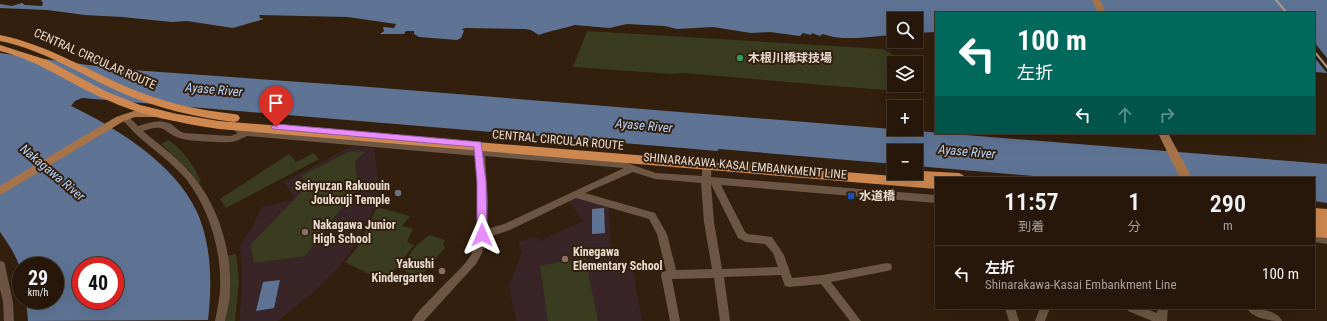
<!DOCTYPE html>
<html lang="ja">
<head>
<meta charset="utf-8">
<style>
  :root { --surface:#26170a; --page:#322418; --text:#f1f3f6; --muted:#a49f9c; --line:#42362b }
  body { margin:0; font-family:"Roboto Condensed","Noto Sans JP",sans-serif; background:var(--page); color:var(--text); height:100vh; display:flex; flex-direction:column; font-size:15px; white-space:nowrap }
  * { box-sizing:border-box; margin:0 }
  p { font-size:13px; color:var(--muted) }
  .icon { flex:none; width:22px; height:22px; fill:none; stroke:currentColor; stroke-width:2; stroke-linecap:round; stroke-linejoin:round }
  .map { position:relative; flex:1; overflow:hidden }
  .panel { position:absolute; left:935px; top:177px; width:380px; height:132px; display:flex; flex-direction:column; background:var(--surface); border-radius:0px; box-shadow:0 4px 16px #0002,0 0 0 1px var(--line) }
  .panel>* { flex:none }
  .guide { position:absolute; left:935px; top:12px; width:380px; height:122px; border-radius:0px; box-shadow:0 4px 16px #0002,0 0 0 1px var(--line); background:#00695c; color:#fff; overflow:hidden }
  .controls { position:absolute; left:887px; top:12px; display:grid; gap:8px }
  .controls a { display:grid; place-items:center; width:36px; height:36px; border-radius:0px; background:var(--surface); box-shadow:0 4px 16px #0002,0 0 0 1px var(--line); font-size:20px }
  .speed { position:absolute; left:12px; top:257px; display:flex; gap:8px; font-size:20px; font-weight:700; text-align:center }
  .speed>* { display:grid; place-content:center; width:52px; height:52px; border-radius:50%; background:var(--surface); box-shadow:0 4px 16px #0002,0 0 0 1px var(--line); line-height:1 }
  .speed small { font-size:10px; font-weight:400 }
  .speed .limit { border:6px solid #d22; background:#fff; color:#111 }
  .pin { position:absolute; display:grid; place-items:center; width:34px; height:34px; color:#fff; margin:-41px -17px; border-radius:50% 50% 50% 0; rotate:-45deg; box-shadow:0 0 4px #0007 }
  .pin .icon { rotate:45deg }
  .me { position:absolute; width:44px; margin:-22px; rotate:0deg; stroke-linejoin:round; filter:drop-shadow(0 0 3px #0008) }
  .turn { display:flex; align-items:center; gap:14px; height:84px; padding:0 16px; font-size:18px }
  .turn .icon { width:52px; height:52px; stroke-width:2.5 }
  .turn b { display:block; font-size:28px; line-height:34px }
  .lanes { display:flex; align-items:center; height:38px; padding:0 16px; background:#0003; justify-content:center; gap:20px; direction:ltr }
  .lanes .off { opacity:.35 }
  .eta { display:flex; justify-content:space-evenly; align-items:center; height:68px; text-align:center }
  .eta b { font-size:24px; font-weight:600; line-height:28px }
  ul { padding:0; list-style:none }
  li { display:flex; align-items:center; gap:12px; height:56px; padding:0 16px; border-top:1px solid var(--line) }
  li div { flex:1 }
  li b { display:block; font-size:15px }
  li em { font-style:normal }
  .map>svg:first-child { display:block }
</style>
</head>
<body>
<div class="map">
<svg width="1327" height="321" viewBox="0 0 1327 321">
  <rect width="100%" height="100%" fill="#331f0d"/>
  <g fill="#392527">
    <polygon points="352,146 374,148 378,177 378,201 353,248 337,269 311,294 278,321 239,321 242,293 242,268 240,245 252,227 262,207 293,200 293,195 284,182"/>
    <polygon points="576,196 609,205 611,267 632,265 642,321 516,321 509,285 522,253 518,242 536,237 540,241 583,221 568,200"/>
  </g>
  <g fill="#393c1f">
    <polygon points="587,31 883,49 894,55 894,85 898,85 899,91 833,86 683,73 672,74 573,67"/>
    <path d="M169,140C182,150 195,166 201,182L199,183L188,169L161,144Z"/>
    <polygon points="351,151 365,152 355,161 358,186 305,256 254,263 251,244 308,185 301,176"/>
    <polygon points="314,153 319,159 226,208 220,199 289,154 296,162"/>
    <polygon points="377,207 410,216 402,226 413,229 407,242 414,245 385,282 345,262 357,248"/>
    <polygon points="429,235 445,240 443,244 445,248 419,278 400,268 416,246"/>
    <polygon points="236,254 239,281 235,321 225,321 227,312 226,256"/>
    <polygon points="585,257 598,321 548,321 540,266"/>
  </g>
  <g fill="#5f7495" fill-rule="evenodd">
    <path d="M41,0H1327V73L1314,72V13H936V32L916,33V19H894V35C872,36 844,42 823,34L820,36L812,33L811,35L803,33L800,36L770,32L751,33L713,27L677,29L665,26L627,24L609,28L575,25C563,29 551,30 539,35L531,30L525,29L466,28L462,29L464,31L461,38L457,40L419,37L414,34V31H406L404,34H380L384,31L383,27L394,28L396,24L348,17L259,15L260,18L264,19L233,28L187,21L172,22L122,17L85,15L47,10L0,8V4L12,6L22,3L25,5L42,6L43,3Z"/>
    <path d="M0,53L118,69L357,86L1327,164V203L1314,201V178H1056L916,166V151H894V164L719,149L717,151L683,148L82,98L75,101L71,106C117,128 175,164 197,212C212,246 212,285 208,320L28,321L26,300H55V266H21V272C17,256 9,245 0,232ZM81,266H115V300H81Z"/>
    <polygon points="604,208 605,233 592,234 592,209"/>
    <polygon points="280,280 274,308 256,311 263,282"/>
  </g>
  <polygon fill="#331f0d" points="1314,42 1327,58 1327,73 1314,57"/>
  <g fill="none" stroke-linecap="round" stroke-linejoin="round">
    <g fill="#6d5643" fill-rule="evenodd">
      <path d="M124,114L127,115L138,126C148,123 160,118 171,124C176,127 178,131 184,133L231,136L238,133L226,125L227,123L230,122L247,130L475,149L476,145H482L484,150L624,162L656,173L702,176V163L707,160L712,163L711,177L936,195V203L721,185L745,232L748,234L772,237L784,255L792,278L823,275L887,263L891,264L892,267L891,270L887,271L831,282L861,321H850L821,284L789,287L785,286L781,275L724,277L730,321H720L714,278L672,279L680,321H670L661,275L662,272L666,271L657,234L649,219L576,198L510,230L486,238L482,253L476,264L424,321H412C417,311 432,298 440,289C450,278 463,268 471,255C483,233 479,181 476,156L247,136C242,138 237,141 232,142C224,143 191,141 183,139C162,134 168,122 143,131C158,144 174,155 187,169C217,201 232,248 230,291C230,301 227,311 225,321H215C217,311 219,301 220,291C222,252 210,210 186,179C172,163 154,150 138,136C132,131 127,124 121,119L120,117ZM485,156L623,168H624L504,224L487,229L488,201ZM633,172L655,179L701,183L704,222L712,269L676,270L667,234L655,213L585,193ZM711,184L738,238L746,242L765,244L773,253L778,267L722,269L714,222Z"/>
      <polygon points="1314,234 1327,236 1327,244 1314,242"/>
      <polygon points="0,261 4,262 5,265 13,302 14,321 4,321 3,302 0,289"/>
      <polygon points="1005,308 1015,308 1019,321 1009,321"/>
      <polygon points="1040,308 1050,308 1045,321 1035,321"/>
      <polygon points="1127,308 1144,308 1157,313 1158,308 1168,308 1167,321 1152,321 1128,311"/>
      <path d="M1247,308C1257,308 1277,310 1282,321C1272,321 1252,319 1247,308Z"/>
    </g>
    <g fill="#a7744a" fill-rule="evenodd">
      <polygon points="1092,0 1100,0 1106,13 1098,13"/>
      <polygon points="134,111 156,111 161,114 156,117 135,117 124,121 0,195 0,186 116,117"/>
      <polygon points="1158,133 1168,133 1192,178 1180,178"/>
    </g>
    <g fill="#ce884f" fill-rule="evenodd">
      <path d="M0,35C48,45 83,68 127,87C161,102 197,110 234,114L238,115L240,118L238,121L234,122C195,117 156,108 120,92C80,74 44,50 0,41Z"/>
      <path d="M0,45L47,60L105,91L140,105L177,114L219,121L918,178L916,175L918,172L922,171L959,173L963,175L965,178H936V189L219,129C180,123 141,116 105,99C68,83 40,61 0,51Z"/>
      <polygon points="1314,208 1327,209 1327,238 1314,237"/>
    </g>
    <g stroke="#ab9b8d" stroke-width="2">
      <polyline points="1276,0 1287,13"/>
      <polyline points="1314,51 1327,67"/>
    </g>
  </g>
  <polygon fill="#e88eff" stroke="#975ca6" points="276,124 481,142 486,182 487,235 486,238 479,238 477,235 477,182 474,147 273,129 271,127"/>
  <circle fill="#2e9e5b" stroke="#331f0d" stroke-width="1.5" cx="740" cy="58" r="4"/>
  <circle fill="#6b7280" stroke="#331f0d" stroke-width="1.5" cx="398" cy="193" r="4"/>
  <rect fill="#1a4fb4" stroke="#331f0d" stroke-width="1.5" x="847" y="192" width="8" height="8" rx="2"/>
  <g fill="#8d6e63" stroke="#331f0d" stroke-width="1.5">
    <circle cx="305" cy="232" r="4"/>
    <circle cx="565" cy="259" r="4"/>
    <circle cx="442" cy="271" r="4"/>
  </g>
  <g text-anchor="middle" stroke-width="4" stroke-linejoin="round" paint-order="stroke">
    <g font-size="12" font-weight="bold" fill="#eadcd1" stroke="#331f0d" text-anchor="start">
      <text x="748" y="62">木根川橋球技場</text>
      <text x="390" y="190" text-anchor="end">Seiryuzan Rakuouin<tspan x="390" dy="14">Joukouji Temple</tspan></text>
      <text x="859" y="200">水道橋</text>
      <text x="313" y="229">Nakagawa Junior<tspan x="313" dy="14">High School</tspan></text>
      <text x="573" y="256">Kinegawa<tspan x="573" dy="14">Elementary School</tspan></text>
      <text x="434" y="268" text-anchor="end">Yakushi<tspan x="434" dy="14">Kindergarten</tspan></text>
    </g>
    <g font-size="12" fill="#eadcd1" stroke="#331f0d">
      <text transform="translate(95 59) rotate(24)" y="4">CENTRAL CIRCULAR ROUTE</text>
      <text transform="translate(558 140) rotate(5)" y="4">CENTRAL CIRCULAR ROUTE</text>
      <text transform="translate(745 166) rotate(5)" y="4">SHINARAKAWA-KASAI EMBANKMENT LINE</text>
    </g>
    <g font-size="13" font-style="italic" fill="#b5d2fe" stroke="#331f0d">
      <text transform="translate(214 89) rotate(5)" y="5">Ayase River</text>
      <text transform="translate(644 125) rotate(5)" y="5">Ayase River</text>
      <text transform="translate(967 151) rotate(5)" y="5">Ayase River</text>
      <text transform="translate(53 172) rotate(40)" y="5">Nakagawa River</text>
    </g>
  </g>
</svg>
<div class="controls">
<a><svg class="icon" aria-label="search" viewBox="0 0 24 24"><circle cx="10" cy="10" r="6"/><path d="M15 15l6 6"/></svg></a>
<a><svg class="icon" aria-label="layers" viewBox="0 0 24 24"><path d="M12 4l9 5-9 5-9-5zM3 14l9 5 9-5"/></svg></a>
<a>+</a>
<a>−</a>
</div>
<div class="speed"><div>29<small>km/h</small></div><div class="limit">40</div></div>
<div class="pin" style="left:276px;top:127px;background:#d93025"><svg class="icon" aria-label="arrive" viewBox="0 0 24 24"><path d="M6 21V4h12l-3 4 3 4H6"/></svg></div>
<svg class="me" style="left:482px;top:235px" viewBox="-20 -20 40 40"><path d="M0-17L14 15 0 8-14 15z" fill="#e88eff" stroke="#fff" stroke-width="4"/></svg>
<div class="guide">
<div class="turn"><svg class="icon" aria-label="left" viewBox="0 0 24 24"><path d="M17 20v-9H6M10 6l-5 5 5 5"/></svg><div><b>100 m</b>左折</div></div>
<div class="lanes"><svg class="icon" aria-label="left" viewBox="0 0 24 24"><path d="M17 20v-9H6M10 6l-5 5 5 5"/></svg><svg class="icon off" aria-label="ahead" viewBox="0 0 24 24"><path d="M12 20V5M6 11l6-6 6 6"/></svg><svg class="icon off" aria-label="right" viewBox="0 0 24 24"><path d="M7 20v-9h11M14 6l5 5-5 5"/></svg></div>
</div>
<section class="panel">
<div class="eta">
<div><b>11:57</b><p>到着</p></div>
<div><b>1</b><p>分</p></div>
<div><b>290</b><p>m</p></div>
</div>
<ul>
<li><svg class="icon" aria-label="left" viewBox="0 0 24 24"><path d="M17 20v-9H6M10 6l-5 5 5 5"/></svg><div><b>左折</b><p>Shinarakawa-Kasai Embankment Line</p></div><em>100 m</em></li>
</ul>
</section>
</div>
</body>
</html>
